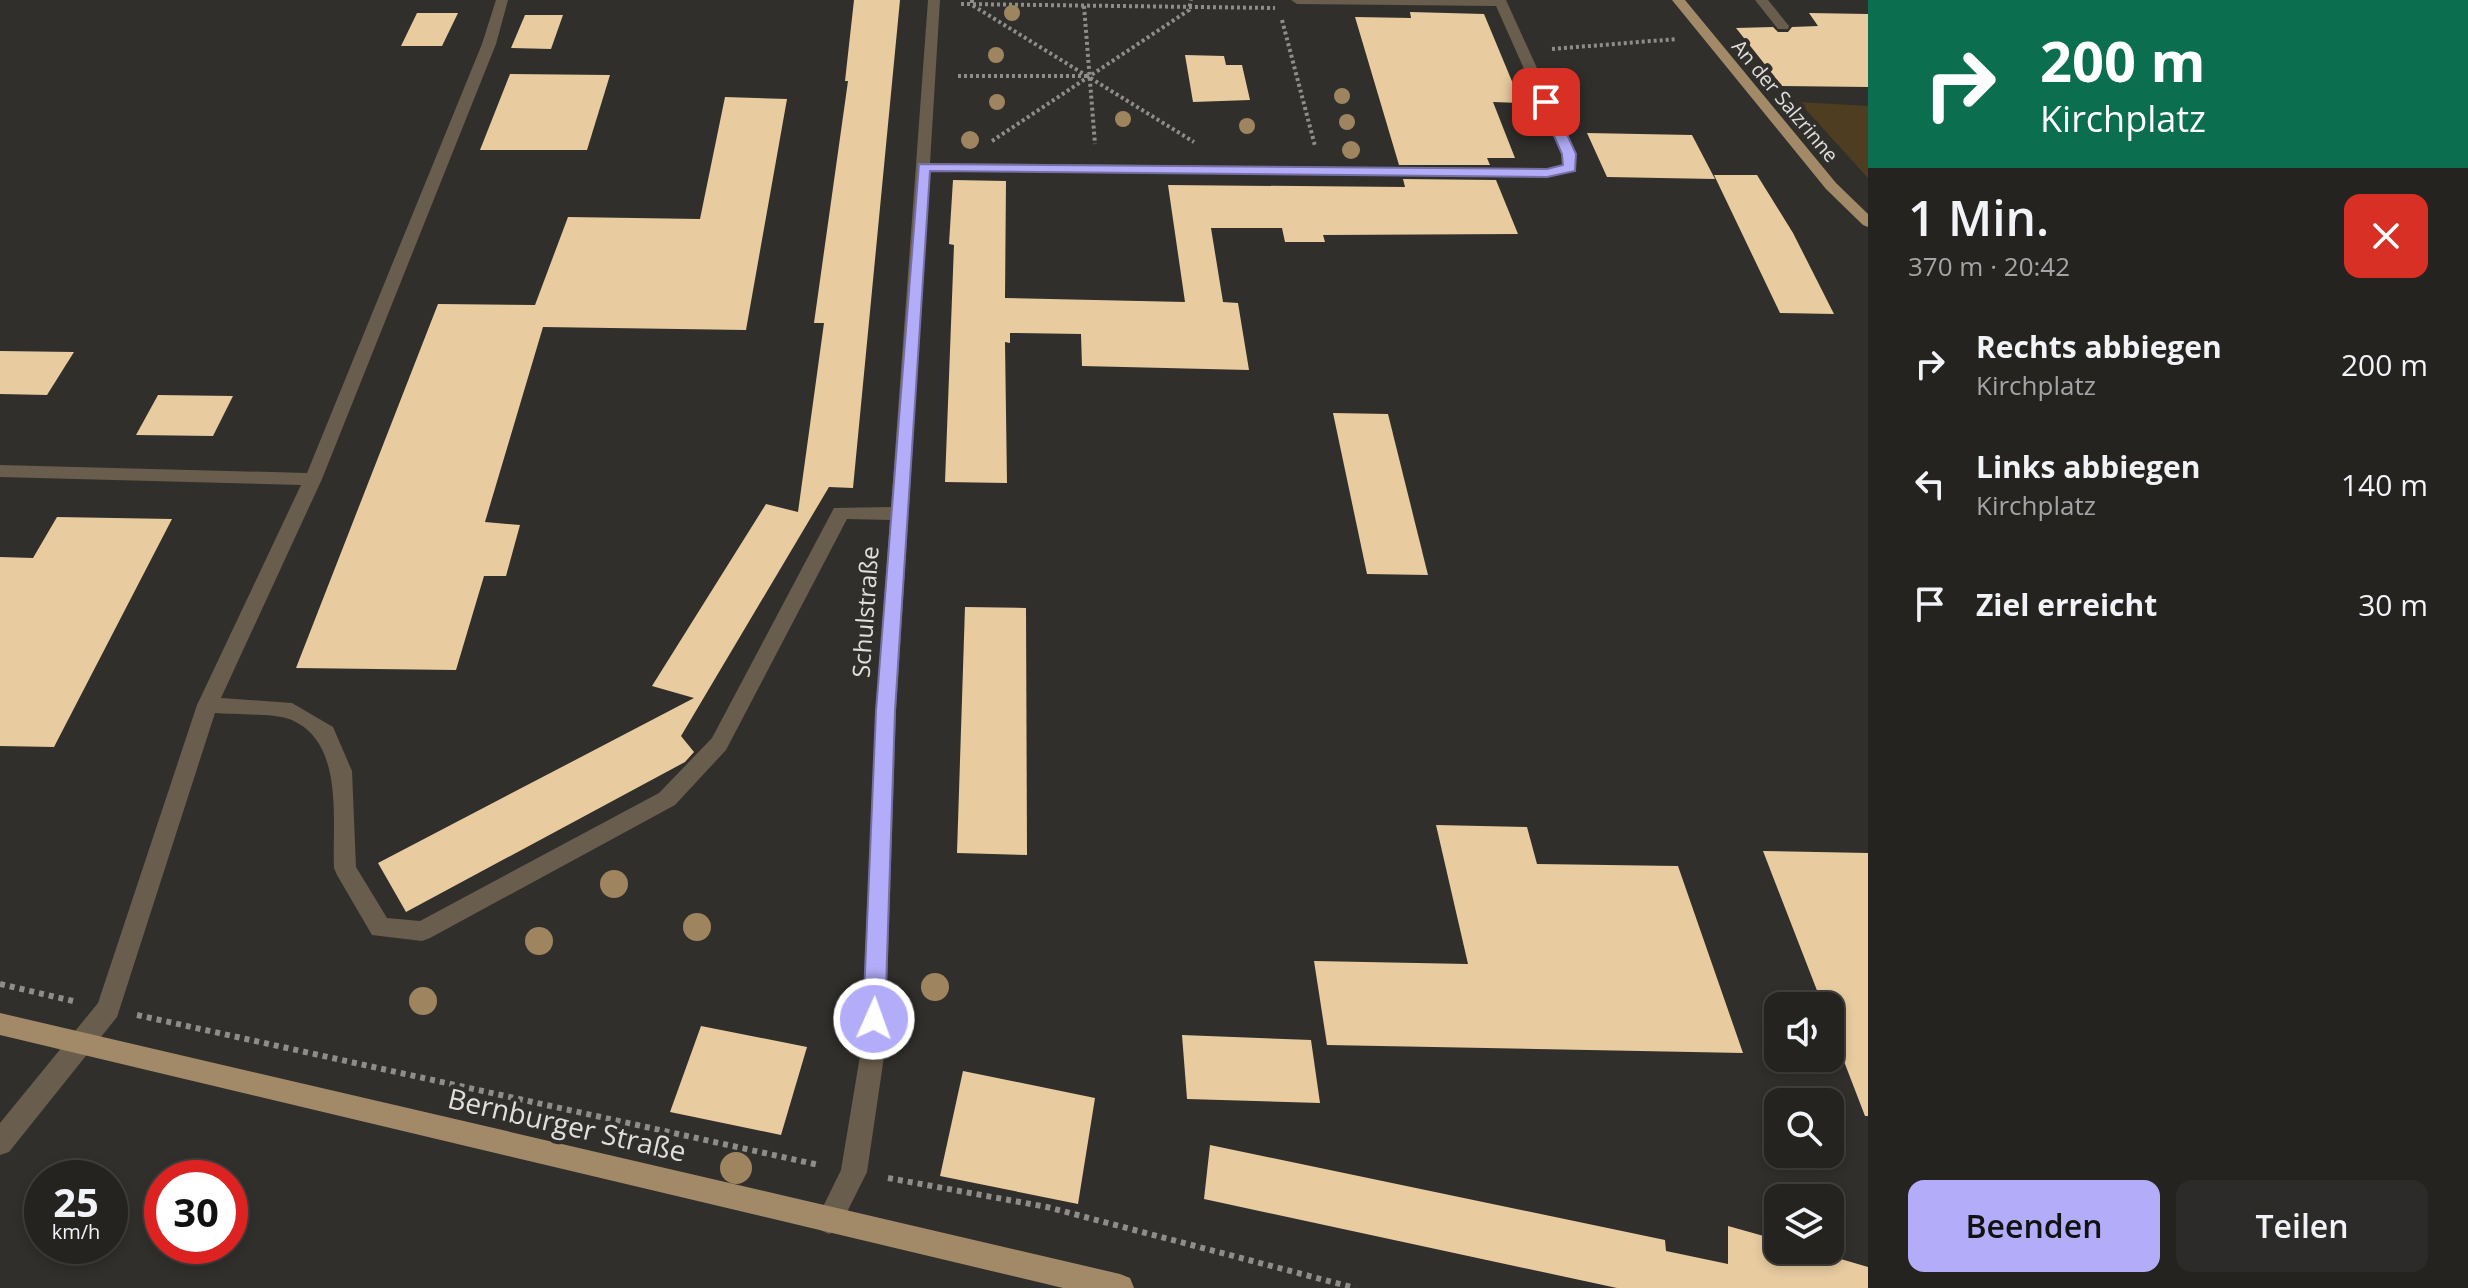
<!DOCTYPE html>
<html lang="de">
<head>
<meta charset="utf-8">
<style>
  :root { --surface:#252320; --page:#2d2b29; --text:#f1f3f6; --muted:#a3a4a5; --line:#42403e; --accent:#b3adf9 }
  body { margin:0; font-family:"Open Sans",sans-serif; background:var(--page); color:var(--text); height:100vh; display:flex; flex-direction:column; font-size:30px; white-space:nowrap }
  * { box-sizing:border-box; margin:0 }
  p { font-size:26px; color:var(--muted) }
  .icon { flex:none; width:44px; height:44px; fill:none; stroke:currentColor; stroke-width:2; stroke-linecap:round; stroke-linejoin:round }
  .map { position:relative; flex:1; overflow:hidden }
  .drawer { display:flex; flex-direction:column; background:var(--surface); width:600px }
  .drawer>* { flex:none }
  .hud { background:#0b6e4f; color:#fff; overflow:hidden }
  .fabs { position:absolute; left:1764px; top:992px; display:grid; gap:16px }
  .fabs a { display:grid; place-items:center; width:80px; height:80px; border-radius:16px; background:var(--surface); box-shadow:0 4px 12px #0003,0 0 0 2px var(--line); font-size:40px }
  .speed { position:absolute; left:24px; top:1160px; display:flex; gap:16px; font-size:40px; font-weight:700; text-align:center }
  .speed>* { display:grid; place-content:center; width:104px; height:104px; border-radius:50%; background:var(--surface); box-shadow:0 4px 12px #0003,0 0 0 2px var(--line); line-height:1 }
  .speed small { font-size:20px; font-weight:400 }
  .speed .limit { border:12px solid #d22; background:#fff; color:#111 }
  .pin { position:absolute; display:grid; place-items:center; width:68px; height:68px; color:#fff; margin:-34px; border-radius:16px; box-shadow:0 4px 12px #0006 }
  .me { position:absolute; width:88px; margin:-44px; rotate:2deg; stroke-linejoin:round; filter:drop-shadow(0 0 6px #0008) }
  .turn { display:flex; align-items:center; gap:28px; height:168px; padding:0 40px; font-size:36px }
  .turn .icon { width:104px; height:104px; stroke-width:2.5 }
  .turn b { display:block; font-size:56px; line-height:68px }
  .round { display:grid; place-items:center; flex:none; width:84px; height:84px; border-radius:16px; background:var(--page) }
  .summary { display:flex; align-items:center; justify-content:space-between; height:136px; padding:0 40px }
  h1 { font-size:48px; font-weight:600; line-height:60px }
  .action { display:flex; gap:16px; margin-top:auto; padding:16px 40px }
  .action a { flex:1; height:92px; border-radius:16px; background:var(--accent); color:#111; font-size:32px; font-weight:600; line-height:92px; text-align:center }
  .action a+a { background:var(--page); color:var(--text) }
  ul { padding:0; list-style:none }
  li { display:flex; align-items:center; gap:24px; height:120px; padding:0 40px }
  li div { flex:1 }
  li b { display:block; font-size:30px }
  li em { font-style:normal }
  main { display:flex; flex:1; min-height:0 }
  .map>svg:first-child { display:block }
</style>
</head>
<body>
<main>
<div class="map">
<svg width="1868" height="1288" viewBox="0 0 1868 1288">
  <rect width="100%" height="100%" fill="#312f2b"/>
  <polygon fill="#4f3d21" points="1799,102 1868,106 1868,178"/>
  <g fill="#e8cb9f">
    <polygon points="854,0 900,0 853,488 829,487 681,736 694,752 685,762 406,912 378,863 694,698 652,686 766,504 798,512 824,323 814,323 848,81 845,81"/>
    <polygon points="1410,12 1484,14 1521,103 1493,102 1515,158 1487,158 1490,165 1399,165 1355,17 1411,18"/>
    <polygon points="417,13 458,13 442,46 401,46"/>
    <polygon points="1809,13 1868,14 1868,87 1782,86 1736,28 1773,27 1778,32 1788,32 1792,27 1818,26"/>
    <polygon points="525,15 563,15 551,49 511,48"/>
    <polygon points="1185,55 1224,56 1226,65 1242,65 1250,100 1193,102"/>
    <polygon points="510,74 610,75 587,150 480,150"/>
    <polygon points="725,97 787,99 746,330 543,327 485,522 520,525 506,576 484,576 456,670 296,668 438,304 535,305 568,217 700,219"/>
    <polygon points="1587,133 1692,135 1715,179 1607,177"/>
    <polygon points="1714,175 1757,175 1793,233 1834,314 1780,313"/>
    <polygon points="1403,179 1496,180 1518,234 1323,235 1325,242 1285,242 1282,228 1211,228 1223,302 1238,303 1249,370 1082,366 1081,334 1010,333 1010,343 1005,342 1007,483 945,482 954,245 949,244 953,180 1006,181 1005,298 1185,302 1168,185 1405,187"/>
    <polygon points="0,351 74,352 47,395 0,394"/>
    <polygon points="158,395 233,396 213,436 136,435"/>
    <polygon points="1333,413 1388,414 1428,575 1367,574"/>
    <polygon points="57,517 172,519 54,747 0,746 0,557 33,558"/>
    <polygon points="965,607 1026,608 1027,855 957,853"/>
    <polygon points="1436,825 1527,827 1537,864 1678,866 1743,1053 1327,1045 1314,961 1468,964"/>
    <polygon points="1763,851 1868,853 1868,1116 1865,1116 1830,1025 1830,1006 1823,1006"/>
    <polygon points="701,1026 807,1047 781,1135 670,1112"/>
    <polygon points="1182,1035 1311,1040 1320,1103 1187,1099"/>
    <polygon points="963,1071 1095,1098 1078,1204 940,1176"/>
    <polygon points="1210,1145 1665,1240 1666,1251 1728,1264 1728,1226 1778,1240 1778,1250 1810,1250 1868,1267 1868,1288 1617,1288 1204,1199"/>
  </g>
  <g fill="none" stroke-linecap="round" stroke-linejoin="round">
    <g stroke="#8f8d8b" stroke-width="4" stroke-dasharray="3 3" stroke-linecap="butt">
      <polyline points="972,0 972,5 1194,142"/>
      <polyline points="961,4 1275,8"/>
      <polyline points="1084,6 1095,144"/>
      <polyline points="1282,20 1315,146"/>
      <polyline points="1552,49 1677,39"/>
      <polyline points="958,76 1088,76"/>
      <polyline points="992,141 1189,10 1191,0"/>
    </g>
    <g stroke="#8f8d8b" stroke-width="6" stroke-dasharray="5 5" stroke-linecap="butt">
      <polyline points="0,984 73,1001"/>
      <polyline points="137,1015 819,1165"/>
      <polyline points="888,1178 1047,1207 1355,1288"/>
    </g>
    <g fill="#695d4d" fill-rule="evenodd">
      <path d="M496,0H508L496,44L322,479L221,698L292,703L333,727L352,771L356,867L387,918L420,921L659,793L712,738L834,508L891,507L928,0H940L930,163L1547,169L1563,165L1562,154L1496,6L1297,4L1291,0H1506L1576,154L1575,171L1547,177L930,171L896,711L885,1050L867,1172L838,1230L829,1234L820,1230L816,1221L841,1170L861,1050L876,711L890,520L847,519L726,750L675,805L430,938L422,941L372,935L337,875L334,868C332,820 345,740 289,719C271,713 234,715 215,713L117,1017L9,1152L0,1155V1123L98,1003L197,705L301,485L0,477V465L307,473L482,44Z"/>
      <polygon points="1755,0 1768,0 1789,26 1788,29 1778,29"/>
    </g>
    <g fill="#a28a68" fill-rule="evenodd">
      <polygon points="1672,0 1685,0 1836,183 1868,214 1868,227 1863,225 1826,189"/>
      <polygon points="0,1013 1120,1274 1130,1278 1134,1288 1063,1288 0,1035"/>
    </g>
  </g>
  <g fill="#9e8560">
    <circle cx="1012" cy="13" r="8"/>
    <circle cx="996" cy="55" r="8"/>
    <circle cx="1342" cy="96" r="8"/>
    <circle cx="997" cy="102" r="8"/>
    <circle cx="1123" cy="119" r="8"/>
    <circle cx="1347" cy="122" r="8"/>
    <circle cx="1247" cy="126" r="8"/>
    <circle cx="970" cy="140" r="9"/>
    <circle cx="1351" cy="150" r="9"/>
    <circle cx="614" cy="884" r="14"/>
    <circle cx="697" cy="927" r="14"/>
    <circle cx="539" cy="941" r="14"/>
    <circle cx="935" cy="987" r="14"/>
    <circle cx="423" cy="1001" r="14"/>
    <circle cx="736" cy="1168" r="16"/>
  </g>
  <polygon fill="#b3adf9" stroke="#7470a2" stroke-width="2" points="1546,98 1552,102 1576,154 1575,171 1547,177 930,171 895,711 885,1019 882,1026 874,1029 867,1026 863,1019 876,711 919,164 1547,169 1563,165 1562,154 1539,102"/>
  <g text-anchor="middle" stroke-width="8" stroke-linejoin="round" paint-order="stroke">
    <g font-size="20" fill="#e0dfdd" stroke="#312f2b">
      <text transform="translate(1785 101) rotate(50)" y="7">An der Salzrinne</text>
    </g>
    <g font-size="24" fill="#e0dfdd" stroke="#312f2b">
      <text transform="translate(866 612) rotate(-86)" y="8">Schulstraße</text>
    </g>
    <g font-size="28" fill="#e0dfdd" stroke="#312f2b">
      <text transform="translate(567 1125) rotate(13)" y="10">Bernburger Straße</text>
    </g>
  </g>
</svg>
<div class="fabs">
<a><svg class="icon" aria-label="sound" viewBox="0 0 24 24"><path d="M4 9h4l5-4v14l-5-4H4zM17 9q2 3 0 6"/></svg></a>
<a><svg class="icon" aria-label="search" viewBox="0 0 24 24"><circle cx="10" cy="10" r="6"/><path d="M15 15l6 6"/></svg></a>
<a><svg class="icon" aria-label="layers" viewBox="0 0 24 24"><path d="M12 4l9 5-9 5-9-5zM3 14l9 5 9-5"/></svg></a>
</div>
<div class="speed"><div>25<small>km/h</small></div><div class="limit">30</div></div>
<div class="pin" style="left:1546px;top:102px;background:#d93025"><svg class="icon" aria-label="arrive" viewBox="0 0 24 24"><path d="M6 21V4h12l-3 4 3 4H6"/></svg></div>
<svg class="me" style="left:874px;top:1019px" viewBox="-20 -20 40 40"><circle r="17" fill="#b3adf9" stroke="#fff" stroke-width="3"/><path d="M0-11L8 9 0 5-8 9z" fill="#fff"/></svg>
</div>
<section class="drawer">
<div class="hud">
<div class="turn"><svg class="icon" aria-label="right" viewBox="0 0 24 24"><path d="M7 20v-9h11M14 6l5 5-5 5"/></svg><div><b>200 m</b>Kirchplatz</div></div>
</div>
<div class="summary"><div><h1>1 Min.</h1><p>370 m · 20:42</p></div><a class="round" style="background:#d93025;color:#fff"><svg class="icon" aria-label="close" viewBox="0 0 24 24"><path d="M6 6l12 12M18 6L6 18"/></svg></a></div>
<ul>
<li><svg class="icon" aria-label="right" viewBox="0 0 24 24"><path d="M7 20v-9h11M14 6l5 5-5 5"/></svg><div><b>Rechts abbiegen</b><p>Kirchplatz</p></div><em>200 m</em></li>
<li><svg class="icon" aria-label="left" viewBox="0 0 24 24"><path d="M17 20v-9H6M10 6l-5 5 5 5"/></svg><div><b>Links abbiegen</b><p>Kirchplatz</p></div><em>140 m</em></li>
<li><svg class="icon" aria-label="arrive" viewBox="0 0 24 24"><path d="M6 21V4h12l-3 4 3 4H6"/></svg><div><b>Ziel erreicht</b></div><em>30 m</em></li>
</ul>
<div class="action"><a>Beenden</a><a>Teilen</a></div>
</section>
</main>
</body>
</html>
